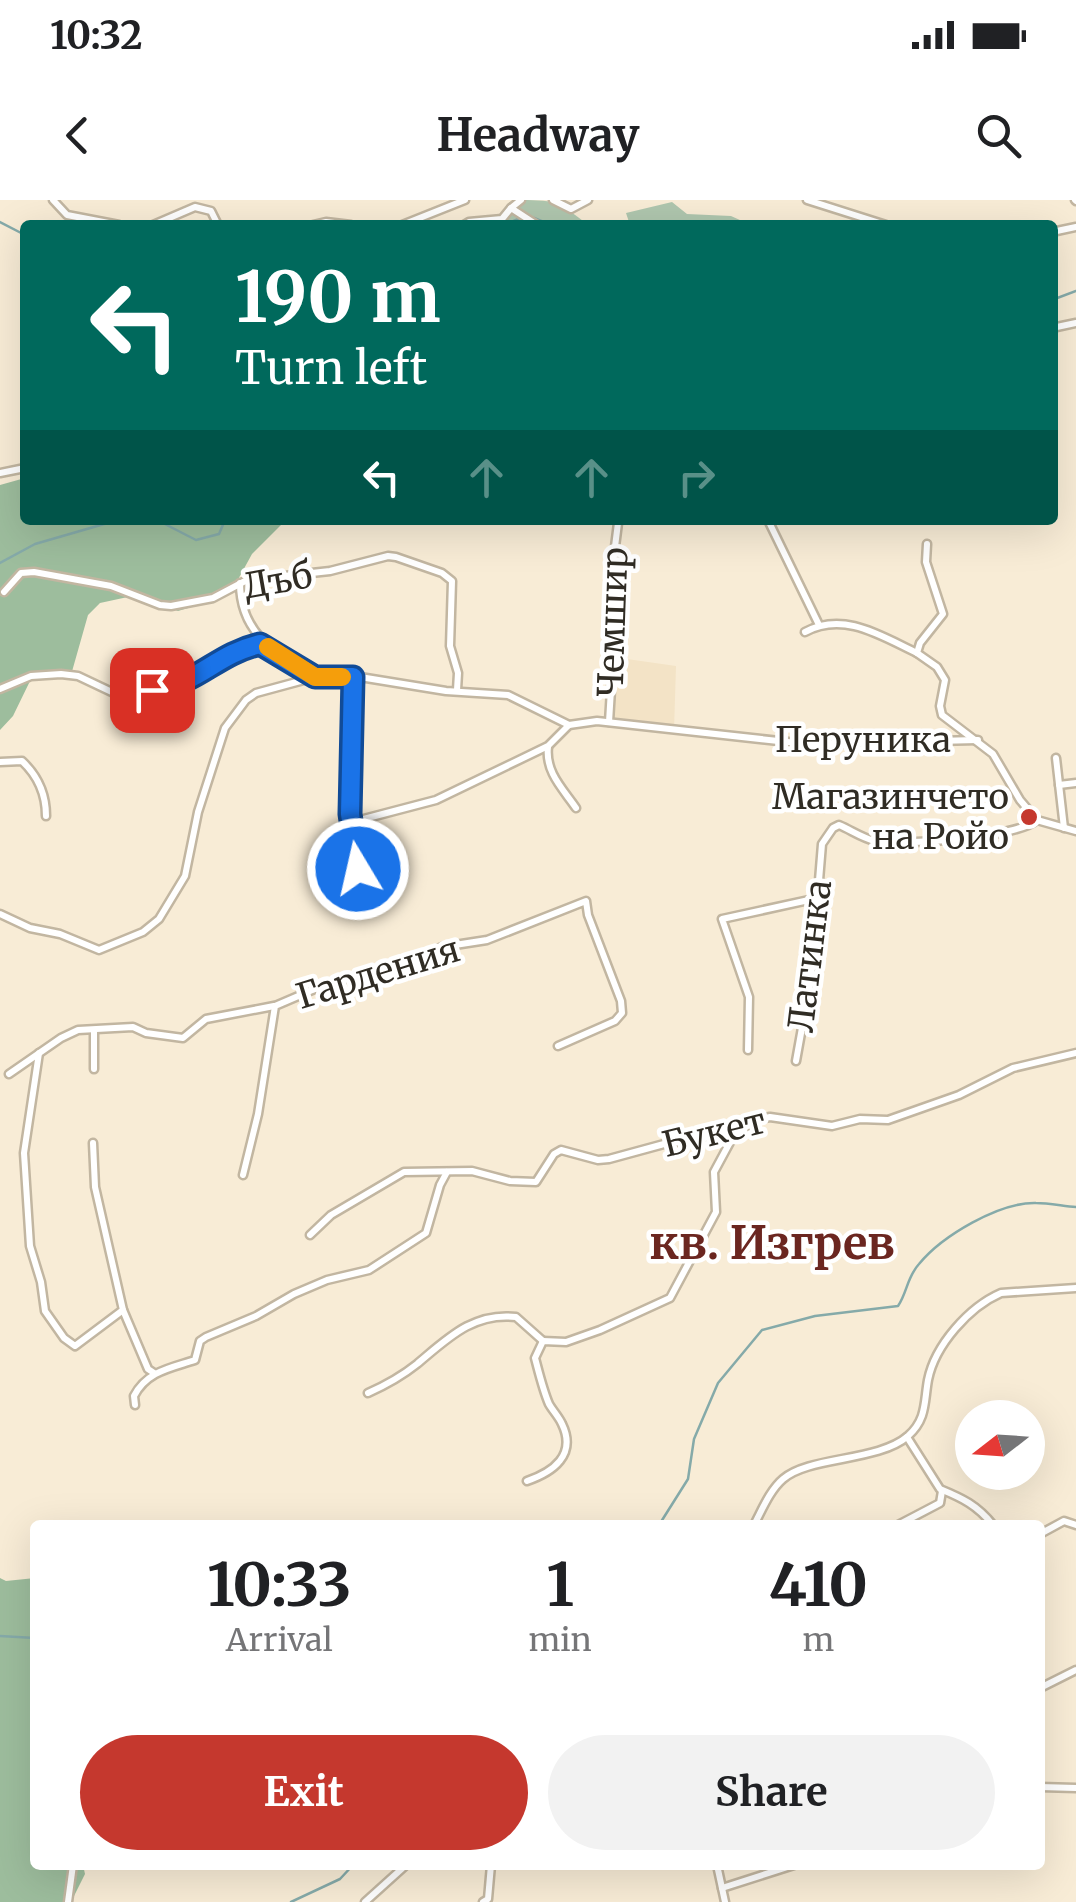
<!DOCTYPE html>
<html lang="en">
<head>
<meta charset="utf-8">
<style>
  :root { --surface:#fff; --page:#f2f2f2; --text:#202124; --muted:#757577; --accent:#c5382e }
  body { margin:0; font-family:Merriweather,serif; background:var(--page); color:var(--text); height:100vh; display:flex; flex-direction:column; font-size:38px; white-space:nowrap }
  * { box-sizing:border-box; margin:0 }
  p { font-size:32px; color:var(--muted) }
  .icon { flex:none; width:55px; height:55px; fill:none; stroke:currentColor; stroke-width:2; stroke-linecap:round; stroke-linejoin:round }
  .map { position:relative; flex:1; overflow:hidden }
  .sheet { position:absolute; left:30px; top:1320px; width:1015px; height:350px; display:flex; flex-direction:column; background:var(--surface); border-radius:10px; box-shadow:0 10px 40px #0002 }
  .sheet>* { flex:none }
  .guide { position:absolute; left:20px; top:20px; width:1038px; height:305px; border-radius:10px; box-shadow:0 10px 40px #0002; background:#00695c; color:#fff; overflow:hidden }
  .needle { width:65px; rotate:253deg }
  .buttons { position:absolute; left:955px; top:1200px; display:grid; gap:20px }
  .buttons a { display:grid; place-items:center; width:90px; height:90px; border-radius:50%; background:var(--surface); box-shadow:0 10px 40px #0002; font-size:50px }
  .pin { position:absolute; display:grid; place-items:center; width:85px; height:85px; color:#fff; margin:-42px; border-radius:20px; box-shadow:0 5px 15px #0006 }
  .me { position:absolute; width:110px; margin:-55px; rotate:351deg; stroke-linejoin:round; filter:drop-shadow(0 0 8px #0008) }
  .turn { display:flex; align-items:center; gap:35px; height:210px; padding:0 50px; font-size:45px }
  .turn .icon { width:130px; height:130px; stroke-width:2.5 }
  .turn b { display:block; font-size:70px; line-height:85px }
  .lanes { display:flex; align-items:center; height:95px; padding:0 50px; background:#0003; justify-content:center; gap:50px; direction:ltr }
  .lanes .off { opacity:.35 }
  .eta { display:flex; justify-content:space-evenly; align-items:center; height:170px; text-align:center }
  .eta b { font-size:60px; font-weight:700; line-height:70px }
  .cta { display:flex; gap:20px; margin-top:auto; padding:20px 50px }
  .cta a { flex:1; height:115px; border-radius:60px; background:var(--accent); color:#fff; font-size:40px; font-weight:700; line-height:115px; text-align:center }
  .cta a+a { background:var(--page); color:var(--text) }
  .status { display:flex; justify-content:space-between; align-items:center; height:70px; padding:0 50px; background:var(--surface); direction:ltr }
  .status svg { height:28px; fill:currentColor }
  header { display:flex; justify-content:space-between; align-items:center; height:130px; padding:0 50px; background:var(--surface); font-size:45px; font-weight:700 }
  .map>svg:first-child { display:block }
</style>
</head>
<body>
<div class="status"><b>10:32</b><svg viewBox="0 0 49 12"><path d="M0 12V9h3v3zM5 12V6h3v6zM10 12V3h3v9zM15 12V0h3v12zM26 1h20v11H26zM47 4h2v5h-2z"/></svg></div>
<header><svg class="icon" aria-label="back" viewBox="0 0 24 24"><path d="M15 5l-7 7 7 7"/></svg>Headway<svg class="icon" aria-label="search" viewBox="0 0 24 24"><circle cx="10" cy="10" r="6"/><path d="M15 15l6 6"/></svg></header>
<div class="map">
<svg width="1076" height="1702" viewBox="0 0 1076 1702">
  <rect width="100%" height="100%" fill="#f8ecd6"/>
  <polygon fill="#f3e3c6" points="613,457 676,466 674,530 609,522"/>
  <g fill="#afc6ae">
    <path d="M514,0C555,0 557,0 588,25H465L502,19Z"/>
    <polygon points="672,2 687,14 731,16 751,25 630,25 626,13"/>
  </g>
  <g fill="#9dbd9d">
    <polygon points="25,278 25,320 286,320 252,354 235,385 215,400 178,411 137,395 100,403 88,415 71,475 30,481 13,516 0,530 0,285"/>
    <polygon points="0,1378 6,1381 35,1378 35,1665 83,1665 85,1674 71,1702 0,1702"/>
  </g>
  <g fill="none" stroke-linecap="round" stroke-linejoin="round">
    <g stroke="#85aaa9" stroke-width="2.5">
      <polyline points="534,18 551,25"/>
      <polyline points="0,22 25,35"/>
      <polyline points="503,25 521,18"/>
      <polyline points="1052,100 1076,91"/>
      <polyline points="157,320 196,340 219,334 225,320"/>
      <polyline points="0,363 35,344 118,320"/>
      <path d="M659,1325L688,1279L694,1239L718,1183L762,1130L815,1116L898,1106C907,1093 907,1077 919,1064C942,1036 999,1002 1036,1003C1049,1003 1063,1006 1076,1007"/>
      <polyline points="0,1436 35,1438"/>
      <polyline points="291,1702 340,1679 353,1665"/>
    </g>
    <defs>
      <g id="minor">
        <polyline points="53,0 67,15 119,25"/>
        <polyline points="553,0 571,9 588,0"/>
        <polyline points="807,0 886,25"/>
        <polyline points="1075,0 1076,1"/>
        <polyline points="511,8 521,0"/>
        <polyline points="153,25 195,7 211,11 218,25"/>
        <polyline points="313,25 326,22 351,25"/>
        <polyline points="402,25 465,0"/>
        <polyline points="464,25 469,22 502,19 511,8 537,25"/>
        <polyline points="1052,32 1076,27"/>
        <polyline points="1052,128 1076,123"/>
        <polyline points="0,273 25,268"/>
        <polyline points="768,320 819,425"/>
        <polyline points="927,344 926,362 943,414 920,443 917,453 937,467 945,480 940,506 942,515 993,554 1020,600 1037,620 1076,631"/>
        <path d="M240,383C240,434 276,453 314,477"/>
        <polyline points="4,392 21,373 34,372 111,386 160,405 171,406 213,398 247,380 330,371 388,356 396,357 442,373 452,381 450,446 458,473 457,490"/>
        <path d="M805,432C844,411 881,436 917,453"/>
        <polyline points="0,489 31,476 61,474 78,476 116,494 177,486 206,471 230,452 255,444 264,445"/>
        <polyline points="609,522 613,457 609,394 618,323"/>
        <path d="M548,547C545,572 563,589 576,608"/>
        <polyline points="1056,558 1064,628"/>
        <path d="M0,562L22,561C38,576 46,594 46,616"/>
        <polyline points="1059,585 1076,583"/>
        <polyline points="352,626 350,551 353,477"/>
        <path d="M365,688C358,668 347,640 356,621L436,600L548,546L569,525L597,521L806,544L978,540"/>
        <polyline points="0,714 30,728 60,734 99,750 143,732 159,719 185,676 198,612 225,528 246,500 256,493 315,477 360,477 446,491 508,495 569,525"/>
        <polyline points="748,850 749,797 722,719 818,698"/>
        <polyline points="39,853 24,953 30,1046 41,1082 45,1111 64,1138 75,1146 123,1110 95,987 93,943"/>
        <path d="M796,861L811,778L822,644L833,628L839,625C851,630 862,638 875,641C903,646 1018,637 1037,620"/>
        <polyline points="94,869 94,832"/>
        <polyline points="9,874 61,838 78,830 133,827 146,833 183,838 206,819 274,806"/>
        <polyline points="243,975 258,914 275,806 324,785 408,762 442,747 487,740 586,701 588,715 621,801 622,813 615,821 558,846"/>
        <polyline points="310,1035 331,1015 404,972 472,971 510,981 536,982 554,954 561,950 598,960 609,959 664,944 736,932 759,919 770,917 832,926 860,919 888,920 959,895 1013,868 1076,853"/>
        <polyline points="123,1110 148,1169 154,1173"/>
        <path d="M368,1193C386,1185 402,1176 417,1164C447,1139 473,1112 516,1117L543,1141"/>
        <path d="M135,1205L134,1196C147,1171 171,1168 195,1160L200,1141L206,1137L256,1116L294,1094L327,1080L369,1070L426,1033L440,985L447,972"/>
        <path d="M907,1237L940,1289C962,1298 977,1305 993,1325"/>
        <path d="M527,1281C553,1272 577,1255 562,1224C559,1217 553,1211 549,1204C543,1190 539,1173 535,1158L543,1141L566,1142L600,1130L670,1098L716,1012L714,972L735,933"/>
        <path d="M754,1325C762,1310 770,1290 783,1279C809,1256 878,1262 908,1236C927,1219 924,1202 928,1180C935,1145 969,1107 1001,1093L1076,1088"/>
        <polyline points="898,1325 940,1303 942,1291"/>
        <polyline points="1040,1334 1064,1321 1076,1325"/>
        <polyline points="1040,1488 1076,1470"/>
        <polyline points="1040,1587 1076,1588"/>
        <polyline points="717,1665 725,1702"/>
        <polyline points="722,1688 794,1665"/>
        <polyline points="68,1702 73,1665"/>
        <polyline points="365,1702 406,1665"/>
        <polyline points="483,1702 488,1699 491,1665"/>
      </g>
    </defs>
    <use href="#minor" stroke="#c2b6a1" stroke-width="11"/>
    <use href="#minor" stroke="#fff" stroke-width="6"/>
  </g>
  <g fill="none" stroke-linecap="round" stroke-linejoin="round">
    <defs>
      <path id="route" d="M152,490C201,483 214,455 260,444L315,477H353L350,614L358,669"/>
    </defs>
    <use href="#route" stroke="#114b97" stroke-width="25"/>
    <use href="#route" stroke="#1a73e8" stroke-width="18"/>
    <polyline stroke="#f59e0b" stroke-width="18" points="268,447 315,477 342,477"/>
  </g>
  <circle fill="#c5382e" stroke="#fff" stroke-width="4" cx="1029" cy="617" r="10"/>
  <g text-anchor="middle" stroke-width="9" stroke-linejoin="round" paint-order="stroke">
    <g font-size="35" fill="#302c24" stroke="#fff">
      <text transform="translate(278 381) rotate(-10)" y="12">Дъб</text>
      <text transform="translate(613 422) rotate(-88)" y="12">Чемшир</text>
      <text x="863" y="552">Перуника</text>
      <text transform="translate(810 756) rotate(-83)" y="12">Латинка</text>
      <text transform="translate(378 773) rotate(-17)" y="12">Гардения</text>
      <text transform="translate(714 933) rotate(-14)" y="12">Букет</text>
    </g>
    <g font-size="35" fill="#302c24" stroke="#fff" text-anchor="end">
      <text x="1009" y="609">Магазинчето<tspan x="1009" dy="40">на Ройо</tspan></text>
    </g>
    <g font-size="45" font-weight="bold" fill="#6b2620" stroke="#fff">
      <text x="772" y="1059">кв. Изгрев</text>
    </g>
  </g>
</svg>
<div class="buttons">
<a><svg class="needle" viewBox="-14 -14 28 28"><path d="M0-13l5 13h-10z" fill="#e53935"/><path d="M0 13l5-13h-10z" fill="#757577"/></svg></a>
</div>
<div class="pin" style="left:152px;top:490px;background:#d93025"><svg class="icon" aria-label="arrive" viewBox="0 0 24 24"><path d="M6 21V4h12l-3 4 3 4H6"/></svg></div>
<svg class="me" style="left:358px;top:669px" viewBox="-20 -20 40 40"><circle r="17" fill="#1a73e8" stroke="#fff" stroke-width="3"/><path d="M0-11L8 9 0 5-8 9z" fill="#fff"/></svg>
<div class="guide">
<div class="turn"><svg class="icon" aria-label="left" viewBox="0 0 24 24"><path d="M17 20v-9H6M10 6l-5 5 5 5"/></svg><div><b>190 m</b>Turn left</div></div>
<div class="lanes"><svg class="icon" aria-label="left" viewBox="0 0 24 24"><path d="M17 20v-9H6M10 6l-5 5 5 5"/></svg><svg class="icon off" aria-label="ahead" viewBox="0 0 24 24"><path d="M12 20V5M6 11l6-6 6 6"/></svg><svg class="icon off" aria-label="ahead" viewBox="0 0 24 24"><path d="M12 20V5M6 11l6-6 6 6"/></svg><svg class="icon off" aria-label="right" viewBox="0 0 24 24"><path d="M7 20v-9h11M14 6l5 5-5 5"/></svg></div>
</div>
<section class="sheet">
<div class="eta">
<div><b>10:33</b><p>Arrival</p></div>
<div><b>1</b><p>min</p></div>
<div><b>410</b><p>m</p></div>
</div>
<div class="cta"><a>Exit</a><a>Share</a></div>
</section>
</div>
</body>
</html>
